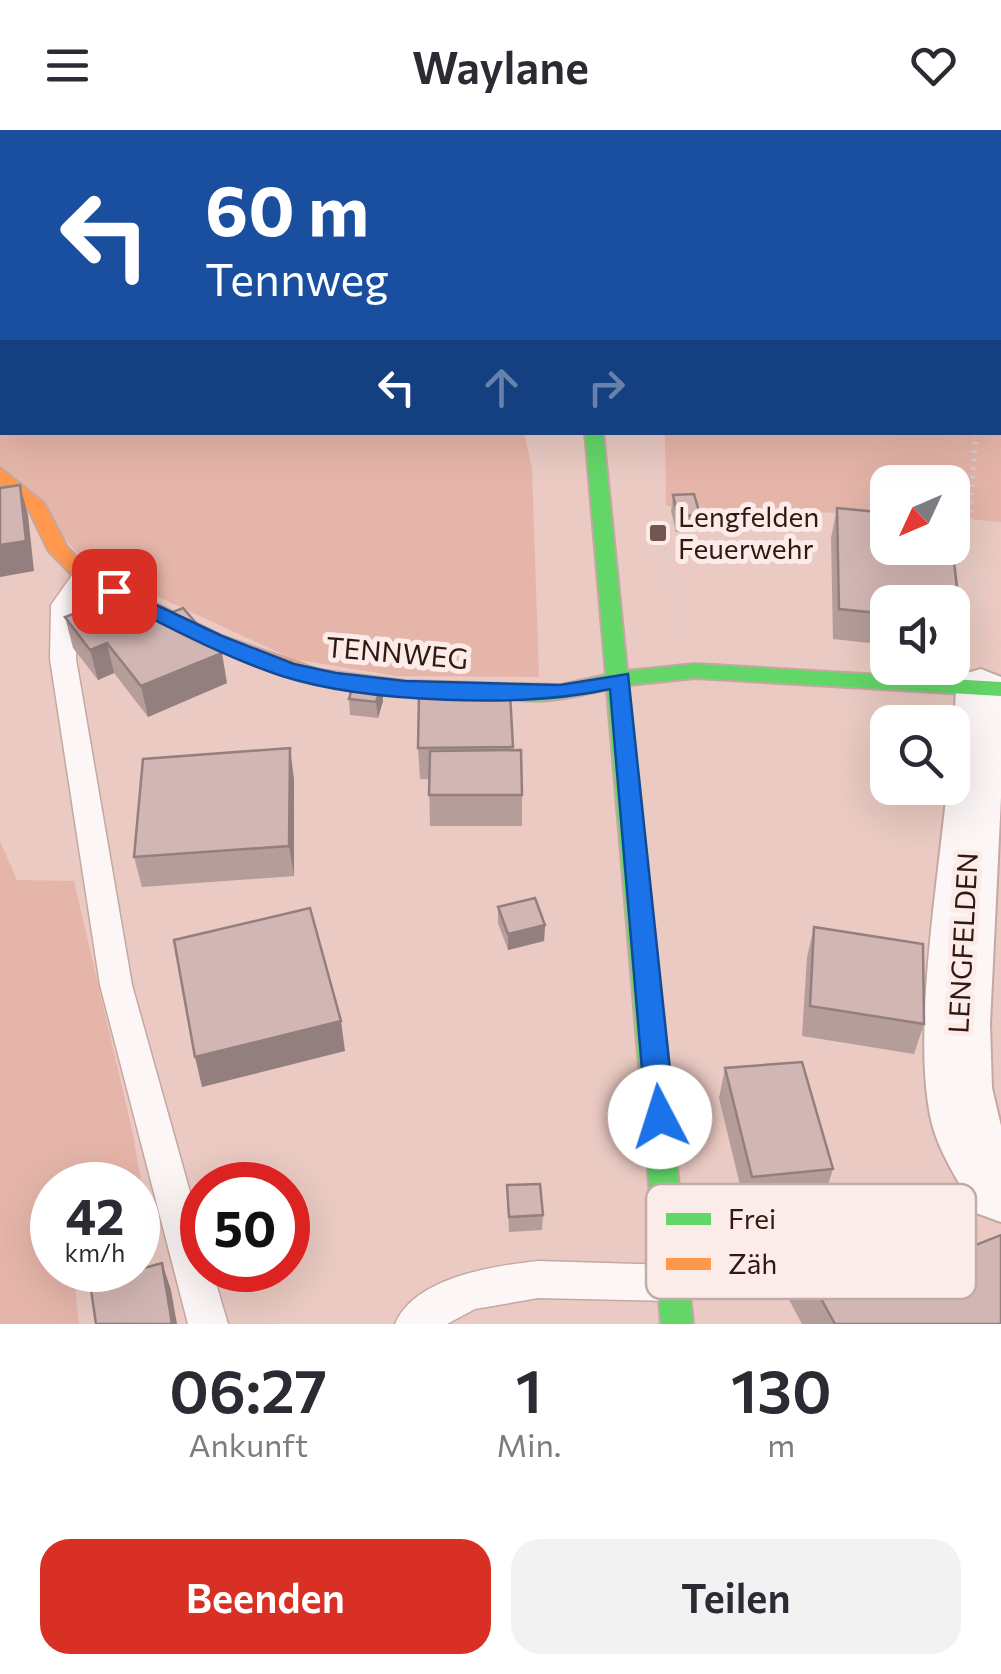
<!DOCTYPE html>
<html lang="de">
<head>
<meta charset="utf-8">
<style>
  :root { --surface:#fff; --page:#f2f2f3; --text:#2b2b33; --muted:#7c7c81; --accent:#d93025 }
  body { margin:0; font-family:Commissioner,sans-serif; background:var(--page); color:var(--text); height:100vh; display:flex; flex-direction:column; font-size:38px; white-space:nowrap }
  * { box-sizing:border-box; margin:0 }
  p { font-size:32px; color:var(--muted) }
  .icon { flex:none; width:55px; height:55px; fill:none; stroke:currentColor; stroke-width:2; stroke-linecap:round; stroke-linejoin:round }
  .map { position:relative; height:1194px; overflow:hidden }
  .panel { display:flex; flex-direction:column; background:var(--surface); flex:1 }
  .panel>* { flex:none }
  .hud { position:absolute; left:0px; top:0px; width:1002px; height:305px; box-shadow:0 10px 40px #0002; background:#1a4fa0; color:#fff; overflow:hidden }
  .needle { width:65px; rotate:226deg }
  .tools { position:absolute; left:870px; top:335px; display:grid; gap:20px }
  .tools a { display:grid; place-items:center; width:100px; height:100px; border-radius:20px; background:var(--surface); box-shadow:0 10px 40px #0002; font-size:50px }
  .speed { position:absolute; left:30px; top:1032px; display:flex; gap:20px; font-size:50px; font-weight:700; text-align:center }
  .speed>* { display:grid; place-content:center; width:130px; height:130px; border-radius:50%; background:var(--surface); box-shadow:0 10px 40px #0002; line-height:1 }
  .speed small { font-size:25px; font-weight:400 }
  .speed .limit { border:15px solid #d22; background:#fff; color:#111 }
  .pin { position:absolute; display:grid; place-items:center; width:85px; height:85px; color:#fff; margin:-42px; border-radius:20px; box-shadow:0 5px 15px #0006 }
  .me { position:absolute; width:110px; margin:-55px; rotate:355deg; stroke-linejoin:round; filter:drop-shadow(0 0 8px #0008) }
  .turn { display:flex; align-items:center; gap:35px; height:210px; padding:0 40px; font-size:45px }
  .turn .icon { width:130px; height:130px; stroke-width:2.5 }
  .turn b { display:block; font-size:70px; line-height:85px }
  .lanes { display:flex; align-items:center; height:95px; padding:0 40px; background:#0003; justify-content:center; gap:50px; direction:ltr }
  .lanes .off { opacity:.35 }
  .eta { display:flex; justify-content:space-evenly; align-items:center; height:170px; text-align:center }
  .eta b { font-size:60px; font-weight:600; line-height:70px }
  .cta { display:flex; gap:20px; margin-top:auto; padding:20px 40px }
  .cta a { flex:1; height:115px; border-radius:30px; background:var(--accent); color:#fff; font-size:40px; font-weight:600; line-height:115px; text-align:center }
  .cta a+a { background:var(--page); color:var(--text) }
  header { display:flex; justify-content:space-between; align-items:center; height:130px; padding:0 40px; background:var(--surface); font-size:45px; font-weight:600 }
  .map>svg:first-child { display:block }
</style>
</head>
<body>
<header><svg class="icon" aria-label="menu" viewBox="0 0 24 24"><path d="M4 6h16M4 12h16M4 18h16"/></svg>Waylane<svg class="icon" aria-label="heart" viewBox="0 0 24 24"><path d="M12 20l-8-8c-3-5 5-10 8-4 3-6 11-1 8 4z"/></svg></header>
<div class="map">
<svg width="1001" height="1194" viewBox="0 0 1001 1194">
  <rect width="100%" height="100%" fill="#eacac2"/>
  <g fill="#e6b5a9">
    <polygon points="0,0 115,2 2,2 2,302 524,303 532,338 539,547 397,546 293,529 87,434 0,335"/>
    <polygon points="603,0 974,0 973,2"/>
    <polygon points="1001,5 1001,392 953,388 952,352 888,352 887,385 666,376 665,303 1000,302"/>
    <polygon points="0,711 17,750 74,751 133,1004 148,1094 138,1100 138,1055 52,1055 52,1140 73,1140 79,1194 0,1194"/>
  </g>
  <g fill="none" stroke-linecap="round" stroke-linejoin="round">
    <defs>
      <g id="lane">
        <polygon points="84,438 96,446 77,475 76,529 132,855 202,1105 202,1140 212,1140 228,1194 188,1194 100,855 50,529 51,475 75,441"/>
        <path d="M538,1131L672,1135L686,1140L691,1153L686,1166L672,1171L538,1168L475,1179L447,1194H395C415,1147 493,1136 538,1131Z"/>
      </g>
      <path id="street" d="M981,539L1001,547V667L990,894L992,958L1001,996V1092L976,1083C962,1057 943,1029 934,1001C909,918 939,748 947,658H952L956,556L963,544Z"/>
      <g id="fast">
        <polygon points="552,0 566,0 567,2 554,2"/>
        <path d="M585,302H603L627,541L695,534L1001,552V566L695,548L628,555L693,1194H661L607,559C582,565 518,581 500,561L511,554L561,555L606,545Z"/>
      </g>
      <polygon id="slow" points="0,338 44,373 67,417 91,442 222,506 319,540 405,551 511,554 522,561 511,568 405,565 317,554 208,516 77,450 48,420 29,380 0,354"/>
    </defs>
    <use href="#lane" stroke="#c4a8a2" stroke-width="3"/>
    <use href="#street" stroke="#c4a8a2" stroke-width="4"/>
    <use href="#fast" stroke="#c4a8a2" stroke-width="4"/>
    <use href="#slow" stroke="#c4a8a2" stroke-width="4"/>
    <g stroke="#d9cecb" stroke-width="5" stroke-dasharray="2.5 6" stroke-linecap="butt">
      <polyline points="535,302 541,336"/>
      <polyline points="653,302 654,345"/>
      <polyline points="660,402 677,467"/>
      <polyline points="975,467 970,386 976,302"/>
    </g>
    <g stroke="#d9cecb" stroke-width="6" stroke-dasharray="2.5 8" stroke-linecap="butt">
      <polyline points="676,465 684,496"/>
      <polyline points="975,465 978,510"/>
    </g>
    <use href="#lane" fill="#fcf7f6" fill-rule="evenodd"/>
    <use href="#street" fill="#fcf7f6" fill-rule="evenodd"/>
    <use href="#fast" fill="#63d668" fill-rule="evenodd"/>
    <use href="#slow" fill="#ff974d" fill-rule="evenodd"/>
  </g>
  <g fill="#b59d9a">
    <polygon points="673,365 700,385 698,401 676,402 671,381"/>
    <polygon points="837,378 888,383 888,418 952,418 952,415 961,491 953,521 952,472 888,472 888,515 833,509 831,408"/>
    <polygon points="65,487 145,493 227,553 148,587 114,543 98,550 73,518"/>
    <polygon points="382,554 383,571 378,588 350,585 349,569"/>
    <polygon points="510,563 513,620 522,665 522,696 430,696 429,649 420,649 418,618"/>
    <polygon points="294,649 294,746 142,757 134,727"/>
    <polygon points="498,777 545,795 544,811 508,820 498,793"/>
    <polygon points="814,797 924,894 914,924 802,906 807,827"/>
    <polygon points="725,938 833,1039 824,1068 745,1076 719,968"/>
    <polygon points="507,1055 543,1085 542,1100 509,1102"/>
    <polygon points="784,1102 948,1126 1001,1194 802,1194 773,1140"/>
  </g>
  <g fill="#937f7d">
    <polygon points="20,355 28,385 34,441 0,447 0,415"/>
    <polygon points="107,513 114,543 98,550 90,520"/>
    <polygon points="222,523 227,553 148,587 141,556"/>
    <polygon points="382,554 383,571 378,588 376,572"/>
    <polygon points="290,618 294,649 294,746 289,716"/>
    <polygon points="545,795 544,811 508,820 508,804"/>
    <polygon points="341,891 345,921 202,957 195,927"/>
    <polygon points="162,1133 171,1160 177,1194 172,1194"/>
    <polygon points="231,1140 249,1140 232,1146"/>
  </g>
  <g fill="#d2b6b3" stroke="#937f7d" stroke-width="2.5">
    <polygon points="20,355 26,411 0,415 0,358"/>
    <polygon points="694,364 700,385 678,386 673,365"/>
    <polygon points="837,378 888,383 888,418 952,418 952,415 961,491 952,490 952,472 888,472 888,484 839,479"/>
    <polygon points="123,465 145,493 183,478 222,523 141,556 107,513 90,520 65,487"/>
    <polygon points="354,551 382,554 376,572 349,569"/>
    <polygon points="510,563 513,617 418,618 419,565"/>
    <polygon points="290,618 289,716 134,727 143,629"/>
    <polygon points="521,620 522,665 429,665 430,621"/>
    <polygon points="535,768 545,795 508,804 498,777"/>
    <polygon points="310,778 341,891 195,927 174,810"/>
    <polygon points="814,797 923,814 924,894 810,876"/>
    <polygon points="802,932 833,1039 752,1047 725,938"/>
    <polygon points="247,1048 249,1055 228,1055"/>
    <polygon points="540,1054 543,1085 509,1087 507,1055"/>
    <polygon points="905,1057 948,1126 1001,1105 1001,1194 835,1194 784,1102"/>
    <polygon points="162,1133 172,1194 96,1194 90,1153"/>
  </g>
  <path fill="#1a73e8" stroke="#114b97" stroke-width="2.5" d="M114,455L222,506L294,534L336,543L405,551L560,555L628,544L675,987L671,996L660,1000L650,996L646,987L610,559C524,578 367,573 282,546C221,526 164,494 107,466L104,461Z"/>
  <rect fill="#735650" stroke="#fcece9" stroke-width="4" x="648" y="393" width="20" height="20" rx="5"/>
  <g text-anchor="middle" stroke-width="10" stroke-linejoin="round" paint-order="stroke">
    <g font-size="28" fill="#331812" stroke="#fcece9" text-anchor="start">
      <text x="678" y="397">Lengfelden<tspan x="678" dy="32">Feuerwehr</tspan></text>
    </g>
    <g font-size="28" fill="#331812" stroke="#fcece9">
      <text transform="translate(397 523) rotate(5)" y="10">TENNWEG</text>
      <text transform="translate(963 813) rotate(-87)" y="10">LENGFELDEN</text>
    </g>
  </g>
  <rect x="646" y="1054" width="330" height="115" rx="15" fill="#fcece9" stroke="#c0aca8" stroke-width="2.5"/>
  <rect x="666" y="1083" width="45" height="12" fill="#63d668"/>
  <rect x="666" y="1128" width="45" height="12" fill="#ff974d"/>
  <g font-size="28" fill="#331812">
    <text x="728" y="1099">Frei</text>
    <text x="728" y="1144">Zäh</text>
  </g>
</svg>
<div class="tools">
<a><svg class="needle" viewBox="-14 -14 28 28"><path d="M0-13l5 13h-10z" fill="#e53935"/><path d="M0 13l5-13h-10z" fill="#7c7c81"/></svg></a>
<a><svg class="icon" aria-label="sound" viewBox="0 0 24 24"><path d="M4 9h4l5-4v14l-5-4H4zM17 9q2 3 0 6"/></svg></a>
<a><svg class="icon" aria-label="search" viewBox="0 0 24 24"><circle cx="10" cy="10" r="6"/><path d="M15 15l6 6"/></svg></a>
</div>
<div class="speed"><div>42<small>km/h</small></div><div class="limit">50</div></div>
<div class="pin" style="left:114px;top:461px;background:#d93025"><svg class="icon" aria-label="arrive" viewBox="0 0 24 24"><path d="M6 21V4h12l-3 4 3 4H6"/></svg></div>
<svg class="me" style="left:660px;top:987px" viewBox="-20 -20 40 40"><circle r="19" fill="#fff"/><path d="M0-13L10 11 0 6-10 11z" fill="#1a73e8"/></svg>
<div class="hud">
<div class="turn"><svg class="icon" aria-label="left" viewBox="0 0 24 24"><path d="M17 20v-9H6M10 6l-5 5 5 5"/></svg><div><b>60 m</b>Tennweg</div></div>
<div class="lanes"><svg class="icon" aria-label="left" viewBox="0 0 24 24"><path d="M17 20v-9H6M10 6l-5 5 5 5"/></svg><svg class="icon off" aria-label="ahead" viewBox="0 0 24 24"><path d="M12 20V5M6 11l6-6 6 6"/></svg><svg class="icon off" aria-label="right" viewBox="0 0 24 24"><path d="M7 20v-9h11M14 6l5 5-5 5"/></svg></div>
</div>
</div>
<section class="panel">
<div class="eta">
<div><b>06:27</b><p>Ankunft</p></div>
<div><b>1</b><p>Min.</p></div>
<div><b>130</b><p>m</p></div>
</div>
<div class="cta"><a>Beenden</a><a>Teilen</a></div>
</section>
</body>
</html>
